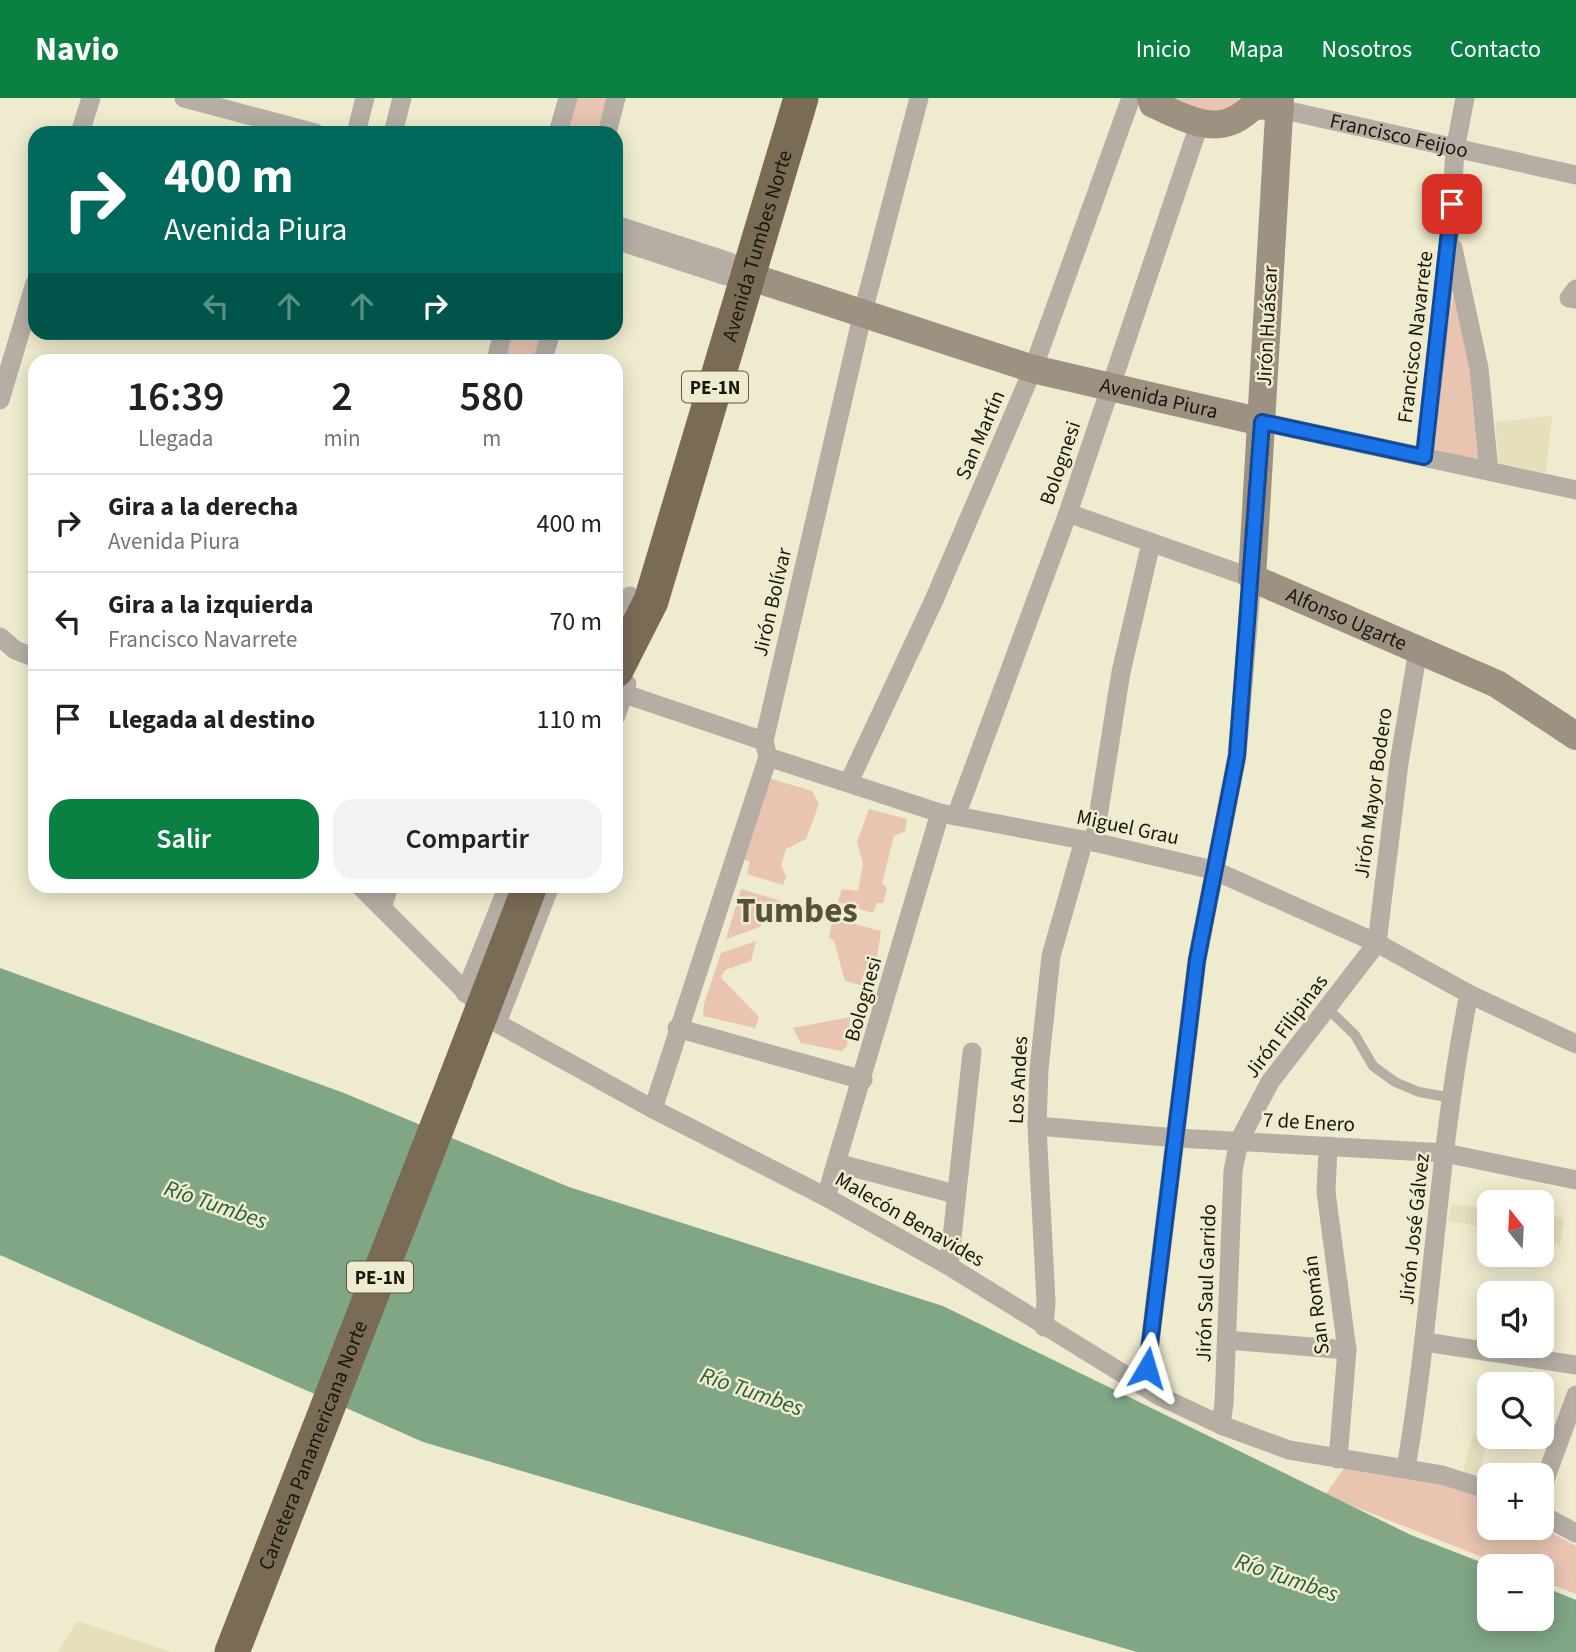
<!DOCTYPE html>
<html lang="es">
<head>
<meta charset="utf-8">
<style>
  :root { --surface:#fff; --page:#f2f2f2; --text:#202124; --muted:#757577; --line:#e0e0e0; --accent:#0b8043 }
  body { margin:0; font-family:"Source Sans 3",sans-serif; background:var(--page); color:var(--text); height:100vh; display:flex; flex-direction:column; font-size:26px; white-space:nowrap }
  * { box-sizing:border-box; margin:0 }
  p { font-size:23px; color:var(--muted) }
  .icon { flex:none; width:38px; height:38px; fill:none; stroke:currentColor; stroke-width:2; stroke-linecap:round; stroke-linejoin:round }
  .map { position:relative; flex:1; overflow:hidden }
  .panel { position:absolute; left:28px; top:256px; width:595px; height:539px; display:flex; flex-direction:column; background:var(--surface); border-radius:21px; box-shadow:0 4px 18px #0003 }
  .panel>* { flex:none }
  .guide { position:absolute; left:28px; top:28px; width:595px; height:214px; border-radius:21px; box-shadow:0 4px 18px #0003; background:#00695c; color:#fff; overflow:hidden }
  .needle { width:46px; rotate:342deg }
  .fabs { position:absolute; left:1477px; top:1092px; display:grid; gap:14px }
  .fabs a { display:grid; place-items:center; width:77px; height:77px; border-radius:14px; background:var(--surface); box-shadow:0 4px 18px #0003; font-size:35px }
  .pin { position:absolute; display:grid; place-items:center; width:60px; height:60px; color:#fff; margin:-30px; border-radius:14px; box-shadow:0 4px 10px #0006 }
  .me { position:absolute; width:77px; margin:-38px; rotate:7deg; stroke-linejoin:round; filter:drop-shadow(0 0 5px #0008) }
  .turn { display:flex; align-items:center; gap:24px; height:147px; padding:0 21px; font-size:32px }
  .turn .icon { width:91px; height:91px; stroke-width:2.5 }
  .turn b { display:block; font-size:49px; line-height:60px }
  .lanes { display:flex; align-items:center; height:66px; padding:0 21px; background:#0003; justify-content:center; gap:35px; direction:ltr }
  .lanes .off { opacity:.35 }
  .eta { display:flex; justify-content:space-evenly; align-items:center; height:119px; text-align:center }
  .eta b { font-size:42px; font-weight:600; line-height:49px }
  .cta { display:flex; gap:14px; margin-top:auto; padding:14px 21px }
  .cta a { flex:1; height:80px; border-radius:21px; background:var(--accent); color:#fff; font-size:28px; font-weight:600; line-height:80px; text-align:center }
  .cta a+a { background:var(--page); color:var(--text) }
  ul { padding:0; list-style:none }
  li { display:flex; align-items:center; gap:21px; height:98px; padding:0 21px; border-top:2px solid var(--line) }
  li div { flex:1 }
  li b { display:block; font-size:26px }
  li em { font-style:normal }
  header { display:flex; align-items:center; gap:42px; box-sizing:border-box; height:98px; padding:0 35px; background:var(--accent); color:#fff }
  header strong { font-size:33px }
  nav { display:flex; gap:38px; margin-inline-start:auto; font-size:24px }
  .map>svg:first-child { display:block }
</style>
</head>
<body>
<header>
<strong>Navio</strong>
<nav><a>Inicio</a><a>Mapa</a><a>Nosotros</a><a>Contacto</a></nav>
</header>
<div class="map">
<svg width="1576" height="1554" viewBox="0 0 1576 1554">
  <rect width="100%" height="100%" fill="#efebce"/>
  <g fill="#e5dfbc">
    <polygon points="1552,318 1546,375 1499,365 1495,324"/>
    <polygon points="1452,1106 1489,1110 1489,1130 1448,1123"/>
    <polygon points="1542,1116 1564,1120 1560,1147 1542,1143"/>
    <polygon points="1473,1337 1487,1342 1478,1383 1462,1377"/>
    <polygon points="77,1523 172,1554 58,1554"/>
  </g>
  <g fill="#e8c4b1">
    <polygon points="572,0 607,0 597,35 562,35"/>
    <polygon points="1159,0 1240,0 1218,19"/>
    <polygon points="1457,195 1462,199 1482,360 1475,362 1431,350 1453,199"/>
    <polygon points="513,235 546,235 538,262 505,262"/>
    <polygon points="769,680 812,693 819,706 806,741 786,751 781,767 786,779 783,787 747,776 750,764 740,760"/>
    <polygon points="869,711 907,721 905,733 894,738 882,785 887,790 883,805 877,805 873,815 838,804 842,791 858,793 863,766 857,744"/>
    <polygon points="741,791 781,803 777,814 764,820 760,829 726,841"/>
    <polygon points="833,820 881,833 877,860 868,864 860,887 845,883 834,843 829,839"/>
    <polygon points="756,843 751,863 725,872 721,880 759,919 755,930 703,918 704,906 721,855"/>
    <polygon points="850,919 847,948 841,953 801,945 793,930"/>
    <polygon points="1347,1366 1469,1391 1489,1401 1489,1430 1542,1430 1576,1448 1576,1496 1542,1483 1542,1468 1505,1468 1325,1397"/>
  </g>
  <polygon fill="#80a686" points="0,870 344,995 569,1089 943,1208 1411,1437 1491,1468 1489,1521 1542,1521 1542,1488 1576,1502 1576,1554 1137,1554 423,1344 0,1157"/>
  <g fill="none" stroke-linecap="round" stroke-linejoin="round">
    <polyline stroke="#b6aea4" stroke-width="10" points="1327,910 1355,937 1373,968 1395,984 1419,994 1452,1000"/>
    <g stroke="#b6aea4" stroke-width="19">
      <polyline points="184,0 315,35"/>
      <path id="s1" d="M1280,11L1576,77"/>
      <polyline points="80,35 91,0"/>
      <polyline points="356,35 365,0"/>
      <polyline points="393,35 402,0"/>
      <polyline points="558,35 568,0"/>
      <polyline points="607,35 616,0"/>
      <polyline points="616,127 730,164 748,178"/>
      <polyline points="616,142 726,178 748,178"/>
      <polyline points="1453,150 1479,270 1489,373"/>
      <polyline points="1576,191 1569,200 1576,201"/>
      <polyline points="496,262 503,234"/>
      <polyline points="543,262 551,234"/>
      <polyline points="0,302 35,185"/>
      <polyline points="1262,324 1576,392"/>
      <polyline points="1424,359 1450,132 1455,52 1465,0"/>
      <polyline points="1068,415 1252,480 1237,658 1197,862 1147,1270 1135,1284"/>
      <polyline points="616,527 630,498"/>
      <polyline points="0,539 15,552 35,560"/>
      <polyline points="616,593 764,643"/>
      <polyline points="616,618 627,586"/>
      <polyline points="768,659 940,715 1094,744 1213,772 1377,845 1469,896 1576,946"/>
      <polyline points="849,684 934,502 1033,271 1131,0"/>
      <polyline points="956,718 1068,415 1200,24"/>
      <polyline points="1094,744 1121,574 1151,445"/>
      <polyline points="360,788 497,925 653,1011 826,1099 949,1168 1159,1298 1221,1327 1289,1352 1442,1377 1489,1392"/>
      <polyline points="382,810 389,788"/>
      <polyline points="465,895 508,788"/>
      <polyline points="497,925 550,788"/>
      <polyline points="677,930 863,982"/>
      <polyline points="653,1011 768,659 764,643 863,214 919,0"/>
      <polyline points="1037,1028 1177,1040 1445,1055 1576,1082"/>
      <polyline points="1328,1048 1326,1094 1347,1252 1338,1361"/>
      <polyline points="836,1065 955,1096"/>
      <polyline points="826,1099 940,715"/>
      <polyline points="949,1168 972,954"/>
      <polyline points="1044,1229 1046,1204 1037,1028 1039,971 1051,858 1084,742"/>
      <polyline points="1227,1242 1347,1252"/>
      <polyline points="1425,1244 1576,1267"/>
      <polyline points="1221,1327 1224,1305 1233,1073 1239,1043 1270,984 1377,845 1399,665 1418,552"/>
      <path d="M1406,1370C1433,1213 1437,1053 1469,896"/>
      <polyline points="1542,1390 1576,1297"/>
      <polyline points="1542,1417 1576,1435"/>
    </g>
    <g stroke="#9d9182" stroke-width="28">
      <path d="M1151,0L1153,6C1174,15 1205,33 1229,24C1255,15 1244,1 1280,11"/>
      <path id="s2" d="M1280,0L1252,480L1497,586L1576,638"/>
      <path id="s3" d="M748,178L1033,271L1262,324"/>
    </g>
    <g stroke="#7a6b55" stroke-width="35">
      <path id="s4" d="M616,572L651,503L801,0"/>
      <path id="s5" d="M232,1554L455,983"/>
    </g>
    <polyline stroke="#7a6b55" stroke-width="35" points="455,983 530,788"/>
  </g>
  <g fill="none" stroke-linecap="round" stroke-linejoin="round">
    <defs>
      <polyline id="route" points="1147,1270 1197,862 1237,658 1262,324 1424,359 1452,106"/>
    </defs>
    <use href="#route" stroke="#114b97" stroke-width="18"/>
    <use href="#route" stroke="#1a73e8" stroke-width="12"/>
  </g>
  <g text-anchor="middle" stroke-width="5" stroke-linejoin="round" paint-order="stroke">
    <g fill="#efebce" stroke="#595748" stroke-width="2">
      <rect x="682" y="273.5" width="66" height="31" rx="5"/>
      <rect x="347" y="1163.5" width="66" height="31" rx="5"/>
    </g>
    <g font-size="19" font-weight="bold" fill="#19180e">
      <text x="715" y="296">PE-1N</text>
      <text x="380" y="1186">PE-1N</text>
    </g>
    <g font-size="21" fill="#19180e" stroke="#efebce">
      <text dy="7" stroke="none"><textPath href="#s1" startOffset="122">Francisco Feijoo</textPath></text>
      <text dy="7" stroke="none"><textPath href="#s4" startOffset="448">Avenida Tumbes Norte</textPath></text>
      <text transform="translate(1267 228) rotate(-87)" y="7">Jirón Huáscar</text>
      <text transform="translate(1415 239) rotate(-83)" y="7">Francisco Navarrete</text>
      <text dy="7" stroke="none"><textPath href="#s3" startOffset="429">Avenida Piura</textPath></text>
      <text transform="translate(980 337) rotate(-67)" y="7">San Martín</text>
      <text transform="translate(1060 365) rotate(-71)" y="7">Bolognesi</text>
      <text transform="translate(772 504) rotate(-77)" y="7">Jirón Bolívar</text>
      <text dy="7" stroke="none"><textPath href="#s2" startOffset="584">Alfonso Ugarte</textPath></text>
      <text transform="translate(1373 695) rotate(-82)" y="7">Jirón Mayor Bodero</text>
      <text transform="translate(1128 729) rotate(12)" y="7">Miguel Grau</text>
      <text transform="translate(863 901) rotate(-74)" y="7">Bolognesi</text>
      <text transform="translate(1286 928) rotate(-53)" y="7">Jirón Filipinas</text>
      <text transform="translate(1018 982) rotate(-87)" y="7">Los Andes</text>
      <text transform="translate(1309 1024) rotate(3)" y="7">7 de Enero</text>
      <text transform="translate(910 1121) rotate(30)" y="7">Malecón Benavides</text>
      <text transform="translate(1414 1131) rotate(-84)" y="7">Jirón José Gálvez</text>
      <text transform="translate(1206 1185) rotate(-88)" y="7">Jirón Saul Garrido</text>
      <text transform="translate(1316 1207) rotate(-97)" y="7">San Román</text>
      <text dy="7" stroke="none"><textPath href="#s5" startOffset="222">Carretera Panamericana Norte</textPath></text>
    </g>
    <g font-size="23" font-style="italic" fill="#266034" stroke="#efebce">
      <text transform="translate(216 1106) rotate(19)" y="8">Río Tumbes</text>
      <text transform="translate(752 1293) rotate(19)" y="8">Río Tumbes</text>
      <text transform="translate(1287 1479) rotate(19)" y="8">Río Tumbes</text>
    </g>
    <g font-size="35" font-weight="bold" fill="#56523a" stroke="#efebce">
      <text x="797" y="824">Tumbes</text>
    </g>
  </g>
</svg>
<div class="fabs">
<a><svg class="needle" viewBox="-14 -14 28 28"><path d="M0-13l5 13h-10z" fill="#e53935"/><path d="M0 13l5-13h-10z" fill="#757577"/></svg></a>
<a><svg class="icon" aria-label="sound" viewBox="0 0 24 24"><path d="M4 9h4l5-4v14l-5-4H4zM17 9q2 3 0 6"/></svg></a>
<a><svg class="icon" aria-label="search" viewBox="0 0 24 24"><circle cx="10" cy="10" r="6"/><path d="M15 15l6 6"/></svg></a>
<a>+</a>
<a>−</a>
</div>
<div class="pin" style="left:1452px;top:106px;background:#d93025"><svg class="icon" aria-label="arrive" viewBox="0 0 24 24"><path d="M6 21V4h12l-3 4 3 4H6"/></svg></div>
<svg class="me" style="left:1147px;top:1270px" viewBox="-20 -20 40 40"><path d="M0-17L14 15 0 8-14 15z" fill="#1a73e8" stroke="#fff" stroke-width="4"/></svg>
<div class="guide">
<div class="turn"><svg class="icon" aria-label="right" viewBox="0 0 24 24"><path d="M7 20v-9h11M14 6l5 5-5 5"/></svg><div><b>400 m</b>Avenida Piura</div></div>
<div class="lanes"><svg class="icon off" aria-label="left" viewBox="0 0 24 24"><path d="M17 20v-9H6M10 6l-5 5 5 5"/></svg><svg class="icon off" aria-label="ahead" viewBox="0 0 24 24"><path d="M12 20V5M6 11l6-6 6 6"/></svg><svg class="icon off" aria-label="ahead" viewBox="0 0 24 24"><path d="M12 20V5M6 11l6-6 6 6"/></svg><svg class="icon" aria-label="right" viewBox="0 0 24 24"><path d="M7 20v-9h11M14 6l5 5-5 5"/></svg></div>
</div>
<section class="panel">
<div class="eta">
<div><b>16:39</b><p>Llegada</p></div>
<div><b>2</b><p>min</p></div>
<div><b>580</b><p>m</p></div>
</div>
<ul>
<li><svg class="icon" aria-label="right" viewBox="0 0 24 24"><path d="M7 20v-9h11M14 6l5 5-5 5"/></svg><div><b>Gira a la derecha</b><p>Avenida Piura</p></div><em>400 m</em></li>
<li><svg class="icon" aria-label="left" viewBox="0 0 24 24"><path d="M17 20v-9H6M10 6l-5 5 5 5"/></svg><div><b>Gira a la izquierda</b><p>Francisco Navarrete</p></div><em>70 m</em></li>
<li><svg class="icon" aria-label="arrive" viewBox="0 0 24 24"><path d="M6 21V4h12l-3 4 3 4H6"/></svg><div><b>Llegada al destino</b></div><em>110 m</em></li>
</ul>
<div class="cta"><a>Salir</a><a>Compartir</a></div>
</section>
</div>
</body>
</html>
